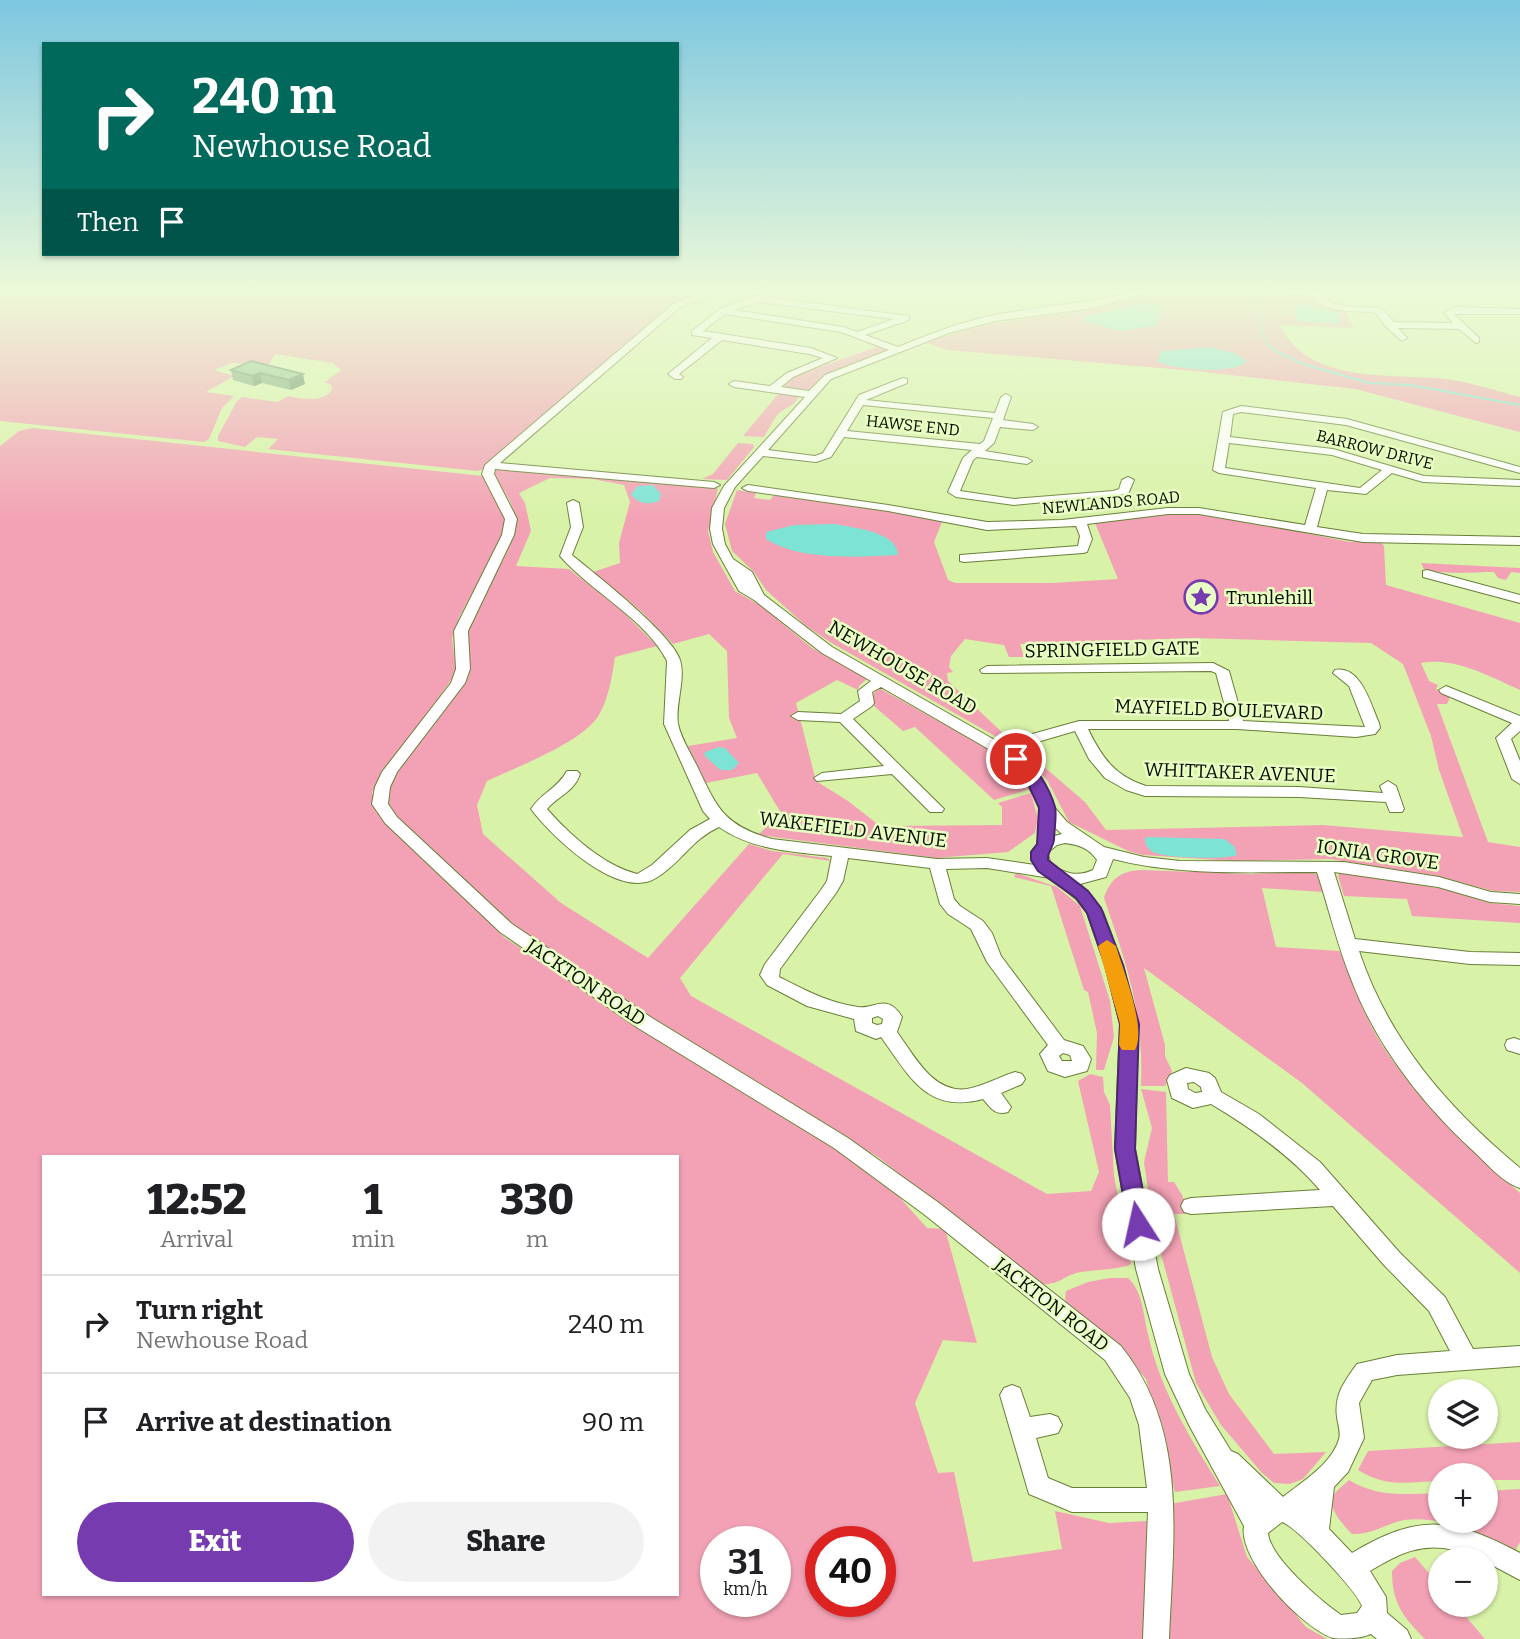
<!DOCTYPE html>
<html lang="en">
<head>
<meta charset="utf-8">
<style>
  :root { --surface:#fff; --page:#f2f2f2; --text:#202124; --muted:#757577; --line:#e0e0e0; --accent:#773bb0 }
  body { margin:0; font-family:Bitter,serif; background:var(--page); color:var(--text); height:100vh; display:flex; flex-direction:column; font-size:26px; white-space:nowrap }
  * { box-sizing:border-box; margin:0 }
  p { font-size:23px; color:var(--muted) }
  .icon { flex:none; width:38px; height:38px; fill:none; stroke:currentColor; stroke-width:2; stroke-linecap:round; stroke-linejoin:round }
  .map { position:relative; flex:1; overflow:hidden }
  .panel { position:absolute; left:42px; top:1155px; width:637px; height:441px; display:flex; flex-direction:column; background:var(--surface); border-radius:0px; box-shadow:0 2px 5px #0004 }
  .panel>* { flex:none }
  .guide { position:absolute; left:42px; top:42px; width:637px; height:214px; border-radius:0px; box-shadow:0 2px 5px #0004; background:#00695c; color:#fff; overflow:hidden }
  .buttons { position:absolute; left:1428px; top:1379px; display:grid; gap:14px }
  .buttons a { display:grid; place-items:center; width:70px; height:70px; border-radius:50%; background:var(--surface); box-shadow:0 2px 5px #0004; font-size:35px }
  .speed { position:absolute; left:700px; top:1526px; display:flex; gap:14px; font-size:35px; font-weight:700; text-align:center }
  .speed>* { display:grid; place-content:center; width:91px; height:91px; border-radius:50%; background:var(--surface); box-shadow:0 2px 5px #0004; line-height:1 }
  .speed small { font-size:18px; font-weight:400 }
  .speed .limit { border:10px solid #d22; background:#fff; color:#111 }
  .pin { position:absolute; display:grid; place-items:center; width:60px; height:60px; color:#fff; margin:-30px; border:4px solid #fff; border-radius:50%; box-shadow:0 2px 7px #0007 }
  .me { position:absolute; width:77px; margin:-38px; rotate:350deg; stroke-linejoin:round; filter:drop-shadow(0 0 5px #0008) }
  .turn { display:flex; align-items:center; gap:24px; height:147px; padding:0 35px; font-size:32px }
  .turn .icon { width:91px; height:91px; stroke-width:2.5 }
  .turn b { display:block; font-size:49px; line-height:60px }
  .then { display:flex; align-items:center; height:66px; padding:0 35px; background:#0003; gap:14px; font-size:26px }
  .eta { display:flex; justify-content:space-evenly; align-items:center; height:119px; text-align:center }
  .eta b { font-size:42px; font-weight:800; line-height:49px }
  .button { display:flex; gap:14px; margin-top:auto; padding:14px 35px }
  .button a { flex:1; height:80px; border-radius:42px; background:var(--accent); color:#fff; font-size:28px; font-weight:800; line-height:80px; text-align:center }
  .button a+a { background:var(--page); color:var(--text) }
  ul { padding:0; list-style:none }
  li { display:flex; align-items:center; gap:21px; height:98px; padding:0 35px; border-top:2px solid var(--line) }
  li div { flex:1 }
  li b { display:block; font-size:26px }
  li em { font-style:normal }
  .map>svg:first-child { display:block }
</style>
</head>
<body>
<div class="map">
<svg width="1520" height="1639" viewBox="0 0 1520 1639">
  <rect width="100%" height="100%" fill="#d8f2a8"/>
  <g fill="#f3a2b5" fill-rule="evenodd">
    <path d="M0,292H708L681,302L489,461L484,469L478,471L268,449L278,439L257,437L245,447L218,441V436L237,401L242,397L278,402L288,396C302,399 323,403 332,390L331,385L325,382L341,370L333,363L275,354L269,364L232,363L214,370L234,376L206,392L234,396L222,408L209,439L204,442L0,421Z"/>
    <path d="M1155,292H1278L1309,295L1316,302L1343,308L1354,328L1280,325C1308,385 1391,373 1446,379C1471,382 1496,391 1520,397V432L1355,389L1195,371L947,350L925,342L983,325L1089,309Z"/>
    <polygon points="879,346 887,350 823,375 808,390 784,387 792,377"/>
    <path d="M779,393L799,396C794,407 785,407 777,415C772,422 768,430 764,437L743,436Z"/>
    <path d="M32,428L483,476L506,515L504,536L460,615L452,638L456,673L372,792L376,812L505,938L884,1180L927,1228L945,1229L977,1343L943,1340L915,1403L938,1473L954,1472L973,1562L1062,1549L1055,1511L1109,1523L1147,1521L1146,1639H0V446L19,431ZM44,1157H677V1594H44ZM716,1542H775V1601H716ZM821,1542H880V1601H821Z"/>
    <polygon points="738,443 753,444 754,447 727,480 702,479 713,474"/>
    <path d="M496,468L718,488L708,531L713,552L735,591L761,606L812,648L867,679L859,686L858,690L837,680L796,703L816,781L848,801L880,826L1002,825V807L998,803L1031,793L1038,819L1035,833L1008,852L936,858L758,835L781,813L757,773L706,783L688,746L737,738L729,718L727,651L709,634L673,644L641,611L593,572L620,563L619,543L630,502L624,485L592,479L550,478L519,493L525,503L531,531L516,566L569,569L621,610L657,646L615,657C612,677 609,697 599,715C582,743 516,767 487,781L477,805L483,834L561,903L648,958L749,844L772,851L827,858L831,861L783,854L680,978L691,996L1047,1194L1091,1191L1099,1172L1078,1081L1090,1074L1103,1077L1104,1092L1110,1105L1114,1176L1131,1264C1123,1269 1094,1270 1081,1272C1063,1275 1060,1286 1039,1284L878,1157L661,1029L499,917L395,815L388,803L387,782L469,676C469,664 462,642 464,633C473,598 526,546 513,509C509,496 498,484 493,471Z"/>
    <path d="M737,490L756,493L754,498L770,500L773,496L778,495L876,508L942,522L934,542L948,580L955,583H1052L1118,579L1095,523L1168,513L1211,514L1350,542L1380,541L1384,546L1386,585L1520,623V690C1488,676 1456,657 1421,663L1429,681L1438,685L1436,689L1450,697L1447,704H1437L1488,842L1520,847V892L1493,891L1437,876L1330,859L1233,861L1143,855L1128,851L1069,822L1047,780L1018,750L1021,747L1085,802L1106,830L1323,825L1463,837L1439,770L1431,736L1403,664L1371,643L1193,638L1020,644L1024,657H1009L1004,645L965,639L951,656L949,667L953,672L947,673L948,681L1009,739H1000L830,642L805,625L766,590L754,572L732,551L725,524Z"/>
    <path d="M1421,563L1520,568V573L1511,572L1506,580L1498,578L1494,572C1472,572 1443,575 1424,569Z"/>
    <polygon points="879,688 990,750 1014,769 1030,789 994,800 915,727 903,731 874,706 873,694"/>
    <path d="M1141,870L1251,874L1309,871L1318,875L1323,892L1262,888L1276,947L1340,951C1351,979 1361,1008 1376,1035C1413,1098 1466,1145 1520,1193V1273L1302,1083L1144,968L1165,1045V1056L1172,1071L1165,1086H1141C1144,1012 1127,966 1104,898C1110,879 1121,871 1141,870Z"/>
    <polygon points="1340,872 1444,889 1489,903 1520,906 1520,923 1412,916 1407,899 1344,896 1338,876"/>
    <polygon points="1016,873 1057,887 1080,906 1110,1001 1114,1037 1104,1070 1096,1070 1097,1033 1088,992 1084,990 1051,886 1014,877"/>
    <polygon points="1141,1089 1166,1092 1168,1182 1174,1182 1182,1195 1189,1214 1174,1214 1212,1357 1229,1394 1274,1454 1326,1452 1303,1479 1290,1484 1274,1483 1262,1473 1221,1425 1196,1383 1153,1224 1144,1162 1152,1128"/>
    <path d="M1110,1278H1128C1143,1292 1143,1314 1148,1334C1160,1390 1190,1438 1220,1486L1175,1492L1146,1379L1124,1353L1069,1308L1065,1299L1066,1291L1088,1282Z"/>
    <path d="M1520,1442V1480H1486V1475H1440V1481C1407,1482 1387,1488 1358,1470L1368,1451Z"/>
    <path d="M1349,1480C1378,1498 1407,1494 1440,1493V1521H1486V1491L1520,1489V1542L1515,1551C1486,1534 1438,1515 1404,1520C1385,1524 1372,1535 1352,1534C1345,1527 1328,1509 1332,1498C1335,1491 1344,1485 1349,1480Z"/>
    <polygon points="1227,1494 1247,1557 1306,1627 1327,1639 1163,1639 1164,1505"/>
    <path d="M1415,1557L1440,1586V1605H1456L1485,1639H1425C1403,1617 1392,1603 1392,1571L1400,1563Z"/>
  </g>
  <g fill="#7de3d5">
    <polygon points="1147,302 1156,304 1161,310 1156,326 1120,331 1084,321 1084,317"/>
    <polygon points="1298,303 1334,311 1338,314 1340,323 1301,322 1296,320 1295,307"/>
    <path d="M1210,347L1234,353L1247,361C1236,375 1172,370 1158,361L1161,351Z"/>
    <path d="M653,485L661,494L659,501C647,505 638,504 631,494L638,486Z"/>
    <path d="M835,524C853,528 897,531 898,555C859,557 800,561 766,539V532L794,525Z"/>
    <polygon points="719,747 725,748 739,763 732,770 720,770 704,755 705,752"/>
    <path d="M1149,837L1224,839L1234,846L1237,855C1224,860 1165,858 1153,852C1147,848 1145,845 1145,838Z"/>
  </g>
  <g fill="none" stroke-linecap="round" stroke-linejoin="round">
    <polyline stroke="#7de3d5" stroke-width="2" points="1258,292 1259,323 1266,342 1274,350 1303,364 1369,383 1410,385 1520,405"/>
    <defs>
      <g id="minor">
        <path d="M705,292H716L679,308L500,463L714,482L720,485L714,488L495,469L494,474L517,519L514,535L468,631L470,669L465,683L397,772L390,787L388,804L397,817L512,924L652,1018L848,1138L939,1203L1121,1346C1189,1431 1173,1537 1169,1639H1143L1148,1512H1072L1029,1494L1000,1395L1004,1388L1012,1385L1020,1388L1030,1417L1050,1414L1058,1417L1062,1425L1058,1433L1036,1438L1048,1478L1072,1488H1147L1139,1425L1130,1398L1105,1360L925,1215L834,1148L638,1028L500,932L385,823L372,804L375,787L382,772L451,683L456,669L454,631L502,535L505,519L482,474L485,465L673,304Z"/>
        <path d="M1137,292H1151L1093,308L995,321L949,333L831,379L768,450L815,456L823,453L859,395L903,378L907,379V383L866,400L995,413L1001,397L1006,394L1011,397L1003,420L1033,424L1038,427L1033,430L1000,427L994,443L985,451L1027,458L1032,461L1027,464L977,457L973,460L960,491L1014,499L1113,491L1119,489L1122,480L1128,477L1134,480L1128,494L1014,505L956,497L948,492L963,458L972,450L844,437L831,457L816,462L763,456L735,487L724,508L722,529L725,544L733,559L752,572L764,595L832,647L1000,743L1079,721H1229L1216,673L1211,671L982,673L980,670L987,666L1213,663L1229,671L1243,721L1365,727L1349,686L1333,673L1335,670C1361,665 1371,705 1379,723L1380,728L1375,734L1356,737L1237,729H1088C1102,758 1115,776 1146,786L1299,787L1383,793L1380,786L1388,781L1396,786L1404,809L1402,812H1390L1386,802L1299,797L1145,796L1126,790L1105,778L1089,759L1075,731L1010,750L1021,756L1035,770L1054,807L1067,822L1104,847L1144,857L1180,861L1344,862L1439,877L1491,892L1520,894V904L1490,902L1438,887L1334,872L1355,939L1470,952L1520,953V965L1470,964L1359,951C1389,1041 1448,1108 1520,1168V1188C1501,1182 1485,1161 1470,1148C1421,1102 1378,1047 1353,984C1338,948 1329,909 1317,872C1249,872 1179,876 1113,859L1106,877L1080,884L1103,912L1123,965L1138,1024L1135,1149L1158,1269L1189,1374L1205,1409L1231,1451L1238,1454L1283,1497C1303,1481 1332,1464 1339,1439C1341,1433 1338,1424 1337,1417C1334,1395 1344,1382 1357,1364L1397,1355L1450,1351L1429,1311L1384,1265L1333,1206L1191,1214L1184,1212L1181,1206L1184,1200L1191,1198L1320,1190C1290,1155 1251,1128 1211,1104L1193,1108L1172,1098L1167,1080L1170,1075L1186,1068L1209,1073L1215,1078L1221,1092L1259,1114L1320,1162L1400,1253L1445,1297L1473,1349L1520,1346V1366L1397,1375L1372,1380L1359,1403L1364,1438L1348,1472L1334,1487L1329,1529L1352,1553C1419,1513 1452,1517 1520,1553V1580L1486,1562V1559C1475,1559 1464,1553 1454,1550C1421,1542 1398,1554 1370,1571L1386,1597L1387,1613L1407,1630L1411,1639H1377L1371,1634C1359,1639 1345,1639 1333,1638C1302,1628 1238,1560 1244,1526L1189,1425L1165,1374L1136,1269L1115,1149L1120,1024L1105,965L1087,913L1076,899L1050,878L987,868L946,869L954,899L960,906L983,921L992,933L1001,956L1064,1040L1083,1046L1091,1059L1087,1071L1065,1077L1048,1071L1040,1054L1048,1045L987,962L971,929L948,914L940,904L930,868L848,858L843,881L836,893L780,969L779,977C805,990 829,1003 858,1007C873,1010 887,992 902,1017L897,1032C914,1055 933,1094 967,1089C984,1086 999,1077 1015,1072L1022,1074L1025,1079L1022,1084L1001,1093L1011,1107L1008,1112C995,1116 991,1108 983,1099C927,1114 910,1077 881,1037L876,1039L856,1031L854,1019L807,1006L767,985L760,975L765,964L821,890L827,881L832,856C793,852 752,850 719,827C692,839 680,864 656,878C619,901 552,837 531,809C543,791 555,791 567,771H577L580,774C574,792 558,796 547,809C570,835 603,865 637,874L652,865L690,830L710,819L703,811L664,724L667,661C646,619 590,591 560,556L571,527L567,503L573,500L579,503L583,527L572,555C595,574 673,635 680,660C686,679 675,704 678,724C681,738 690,752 696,764C717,807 722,825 772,839L937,859L987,858L1035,865L1031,852C1039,841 1049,837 1062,834C1038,814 1032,784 1011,762L881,687L872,692L874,703L872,706L853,719L944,809L942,812H930L892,774L817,781L814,778L822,773L884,766L840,722L798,720L791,716L798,712L841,714L860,701L858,691L871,681L822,653L754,600L739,591L713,544L710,529L712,508L724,486L805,397L734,387L729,384L734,381L770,386L787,373L823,358L809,354L722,340L679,374L683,377L681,379H675L668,374L712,338L692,335V331L720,309L757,296L909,316V320L865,335L898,347C929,334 961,322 994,315C1042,306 1090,303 1137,292ZM758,302L894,319L857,332L843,327L734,310ZM725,314L841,332L889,350L825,375L809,391L781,387L793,377L837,358L811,348L703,331ZM863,405L993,418L984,441L980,444L847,431ZM1065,843C1079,845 1089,848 1097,860L1093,870C1078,877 1065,874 1051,864L1047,853L1057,845ZM878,1016L883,1019L882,1024L877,1025L872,1023V1018ZM1063,1053L1070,1055L1072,1061H1062L1059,1056ZM1194,1082L1201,1087L1202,1092L1195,1093L1188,1089L1187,1083ZM1282,1522C1297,1527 1357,1591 1362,1606L1357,1613L1341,1615C1321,1601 1270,1558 1268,1533Z"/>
        <path d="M1310,292H1318C1331,311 1362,305 1382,309L1394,322L1453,323L1444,313L1455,307L1517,309L1520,310V314H1454L1479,338V342L1476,343L1459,329L1398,328L1407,338L1402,341L1386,327L1376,313C1353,309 1323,316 1310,292Z"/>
        <path d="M1241,406L1347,419L1520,467V473L1346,425L1241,412L1233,414L1230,437L1333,449L1424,476L1520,480V486L1423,482L1392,473L1366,494L1327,490L1317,527L1363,534L1520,537V545L1363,542L1199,514H1168L1087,524L1092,539L1087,552L1083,553L964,562L960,561V555L1078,546L1080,536L1076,526L987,530L888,511L748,491L742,488L748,485L888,505L987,522L1062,520L1168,508H1199L1305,525L1316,488L1219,473L1213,470L1223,412ZM1229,443L1332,455L1382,470L1360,488L1225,468Z"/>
        <polygon points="1427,570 1520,595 1520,603 1423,577 1423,571"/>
        <polygon points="1446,686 1520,716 1520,731 1511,739 1520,761 1520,784 1512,779 1496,738 1512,723 1441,693 1439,690"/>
        <polygon points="1514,1038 1520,1040 1520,1054 1507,1050 1505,1045 1507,1040"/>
      </g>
    </defs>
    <use href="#minor" stroke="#697f38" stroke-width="2"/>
    <use href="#minor" fill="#fff" fill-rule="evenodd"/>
  </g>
  <polygon fill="#77a676" points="251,361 305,384 291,390 262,383 254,386 233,380 231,370"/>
  <g fill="#618760">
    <polygon points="260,373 262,383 254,386 252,376"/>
    <polygon points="303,374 305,384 291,390 289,380"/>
  </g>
  <polygon fill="#8ac189" stroke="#618760" stroke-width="2" points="251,361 303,374 289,380 260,373 252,376 231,370"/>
  <linearGradient id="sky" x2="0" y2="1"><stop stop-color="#7dc7e0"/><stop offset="0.56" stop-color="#edf9d8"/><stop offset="1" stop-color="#edf9d8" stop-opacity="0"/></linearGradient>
  <rect width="1520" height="521" fill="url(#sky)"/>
  <path fill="#773bb0" stroke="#4d2672" stroke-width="2" d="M1016,755C1034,759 1050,790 1055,807C1057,816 1054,830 1054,840C1053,848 1047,851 1048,860L1088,891L1101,908L1123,965L1139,1024L1135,1149L1149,1224L1146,1230L1138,1233L1131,1230L1128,1224L1115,1149L1120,1024L1105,965L1087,913L1076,898L1038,871L1031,860V852L1037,844L1039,808L1024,775L1009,759Z"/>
  <path fill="#f59e0b" d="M1107,940L1116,946C1123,970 1147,1028 1135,1050H1122L1119,1045L1120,1024L1098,946Z"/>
  <defs>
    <symbol id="sight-ring" viewBox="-11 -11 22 22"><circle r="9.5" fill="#e8fec2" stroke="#773bb0" stroke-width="1.5"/><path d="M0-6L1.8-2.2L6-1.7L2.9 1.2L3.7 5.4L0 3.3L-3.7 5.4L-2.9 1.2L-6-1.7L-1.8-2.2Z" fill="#773bb0"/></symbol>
  </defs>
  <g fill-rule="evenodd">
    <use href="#sight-ring" x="1182" y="578" width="38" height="38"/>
  </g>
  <g text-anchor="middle" stroke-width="5" stroke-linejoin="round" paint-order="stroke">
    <g font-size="16" fill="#070e00" stroke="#e8fec2">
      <text transform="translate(913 425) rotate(6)" y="6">HAWSE END</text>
      <text transform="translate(1375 449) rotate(14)" y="6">BARROW DRIVE</text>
      <text transform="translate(1111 502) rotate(-5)" y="6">NEWLANDS ROAD</text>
    </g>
    <g font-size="19" fill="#070e00" stroke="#e8fec2" text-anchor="start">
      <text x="1226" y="604">Trunlehill</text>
    </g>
    <g font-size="19" fill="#070e00" stroke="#e8fec2">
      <text transform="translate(1112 649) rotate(-1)" y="7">SPRINGFIELD GATE</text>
      <text transform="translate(903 667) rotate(30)" y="7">NEWHOUSE ROAD</text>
      <text transform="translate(1219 709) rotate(2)" y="7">MAYFIELD BOULEVARD</text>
      <text transform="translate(1240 772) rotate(2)" y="7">WHITTAKER AVENUE</text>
      <text transform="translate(853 829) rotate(7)" y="7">WAKEFIELD AVENUE</text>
      <text transform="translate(1378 854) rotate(8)" y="7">IONIA GROVE</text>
      <text transform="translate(586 982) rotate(34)" y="7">JACKTON ROAD</text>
      <text transform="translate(1052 1304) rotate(38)" y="7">JACKTON ROAD</text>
    </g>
  </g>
</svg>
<div class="buttons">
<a><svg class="icon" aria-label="layers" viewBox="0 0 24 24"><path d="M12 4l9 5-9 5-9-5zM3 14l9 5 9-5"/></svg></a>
<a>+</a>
<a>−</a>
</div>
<div class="speed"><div>31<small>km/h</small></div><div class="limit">40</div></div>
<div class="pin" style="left:1016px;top:759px;background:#d93025"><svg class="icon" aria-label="arrive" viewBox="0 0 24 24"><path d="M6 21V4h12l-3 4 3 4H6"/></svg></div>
<svg class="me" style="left:1138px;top:1224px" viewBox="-20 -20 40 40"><circle r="19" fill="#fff"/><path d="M0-13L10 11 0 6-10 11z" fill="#773bb0"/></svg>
<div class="guide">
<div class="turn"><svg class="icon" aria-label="right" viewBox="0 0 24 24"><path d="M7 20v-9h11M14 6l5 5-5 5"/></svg><div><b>240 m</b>Newhouse Road</div></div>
<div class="then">Then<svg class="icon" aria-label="arrive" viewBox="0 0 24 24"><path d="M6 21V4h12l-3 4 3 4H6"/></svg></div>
</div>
<section class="panel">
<div class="eta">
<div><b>12:52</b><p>Arrival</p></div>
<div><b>1</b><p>min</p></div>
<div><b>330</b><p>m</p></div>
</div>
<ul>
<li><svg class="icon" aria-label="right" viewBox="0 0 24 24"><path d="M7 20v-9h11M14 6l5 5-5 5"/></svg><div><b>Turn right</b><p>Newhouse Road</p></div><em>240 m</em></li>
<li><svg class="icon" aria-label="arrive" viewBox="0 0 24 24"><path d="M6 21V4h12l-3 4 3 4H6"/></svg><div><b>Arrive at destination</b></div><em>90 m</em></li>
</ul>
<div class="button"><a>Exit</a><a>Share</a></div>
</section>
</div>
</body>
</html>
